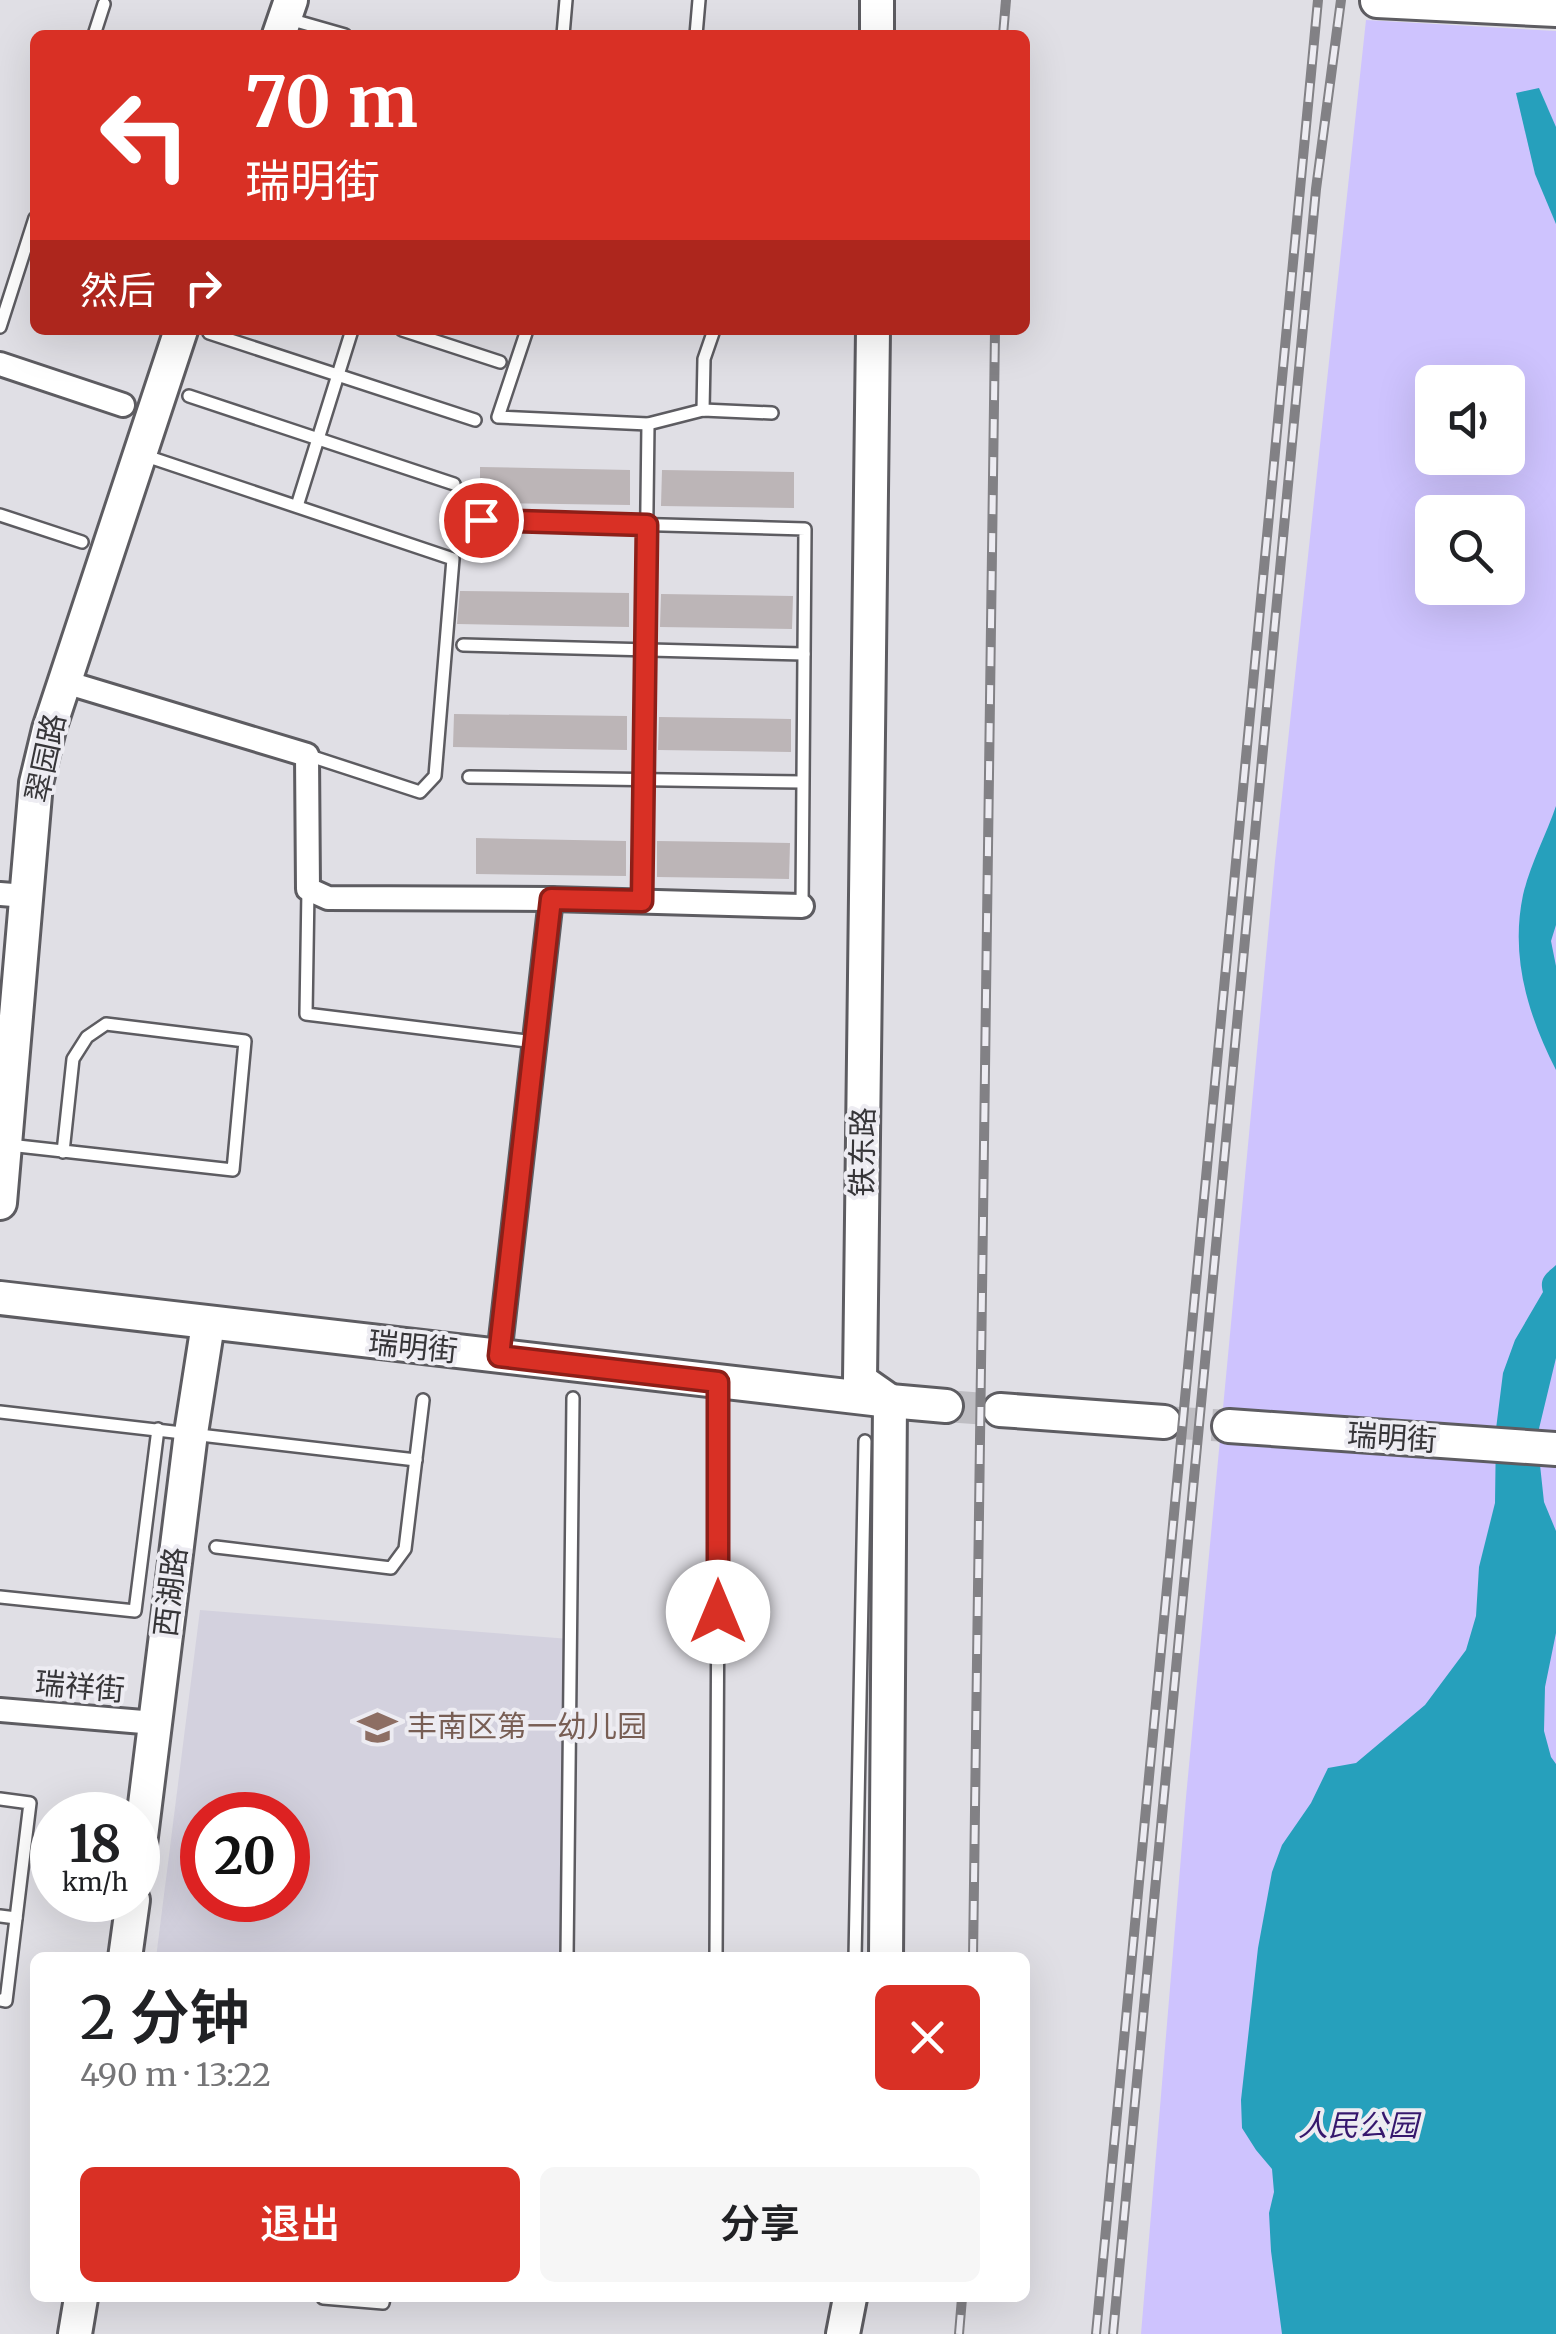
<!DOCTYPE html>
<html lang="zh">
<head>
<meta charset="utf-8">
<style>
  :root { --surface:#fff; --page:#f6f6f6; --text:#202124; --muted:#757577; --accent:#d93025 }
  body { margin:0; font-family:Merriweather,"Noto Sans SC",serif; background:var(--page); color:var(--text); height:100vh; display:flex; flex-direction:column; font-size:38px; white-space:nowrap }
  * { box-sizing:border-box; margin:0 }
  p { font-size:32px; color:var(--muted) }
  .icon { flex:none; width:55px; height:55px; fill:none; stroke:currentColor; stroke-width:2; stroke-linecap:round; stroke-linejoin:round }
  .map { position:relative; flex:1; overflow:hidden }
  .details { position:absolute; left:30px; top:1952px; width:1000px; height:350px; display:flex; flex-direction:column; background:var(--surface); border-radius:15px; box-shadow:0 10px 40px #0002 }
  .details>* { flex:none }
  .hud { position:absolute; left:30px; top:30px; width:1000px; height:305px; border-radius:15px; box-shadow:0 10px 40px #0002; background:#d93025; color:#fff; overflow:hidden }
  .controls { position:absolute; left:1415px; top:365px; display:grid; gap:20px }
  .controls a { display:grid; place-items:center; width:110px; height:110px; border-radius:15px; background:var(--surface); box-shadow:0 10px 40px #0002; font-size:50px }
  .speed { position:absolute; left:30px; top:1792px; display:flex; gap:20px; font-size:50px; font-weight:700; text-align:center }
  .speed>* { display:grid; place-content:center; width:130px; height:130px; border-radius:50%; background:var(--surface); box-shadow:0 10px 40px #0002; line-height:1 }
  .speed small { font-size:25px; font-weight:400 }
  .speed .limit { border:15px solid #d22; background:#fff; color:#111 }
  .pin { position:absolute; display:grid; place-items:center; width:85px; height:85px; color:#fff; margin:-42px; border:5px solid #fff; border-radius:50%; box-shadow:0 2px 10px #0007 }
  .me { position:absolute; width:110px; margin:-55px; rotate:0deg; stroke-linejoin:round; filter:drop-shadow(0 0 8px #0008) }
  .turn { display:flex; align-items:center; gap:35px; height:210px; padding:0 50px; font-size:45px }
  .turn .icon { width:130px; height:130px; stroke-width:2.5 }
  .turn b { display:block; font-size:70px; line-height:85px }
  .then { display:flex; align-items:center; height:95px; padding:0 50px; background:#0003; gap:20px; font-size:38px }
  .round { display:grid; place-items:center; flex:none; width:105px; height:105px; border-radius:15px; background:var(--page) }
  .head { display:flex; align-items:center; justify-content:space-between; height:170px; padding:0 50px }
  h1 { font-size:60px; font-weight:600; line-height:75px }
  .cta { display:flex; gap:20px; margin-top:auto; padding:20px 50px }
  .cta a { flex:1; height:115px; border-radius:15px; background:var(--accent); color:#fff; font-size:40px; font-weight:600; line-height:115px; text-align:center }
  .cta a+a { background:var(--page); color:var(--text) }
  .map>svg:first-child { display:block }
</style>
</head>
<body>
<div class="map">
<svg width="1556" height="2334" viewBox="0 0 1556 2334">
  <rect width="100%" height="100%" fill="#e0dfe5"/>
  <path fill="#d3d1de" fill-rule="evenodd" d="M200,1610L570,1639L565,1957L156,1958ZM202,1815H288V1900H202Z"/>
  <path fill="#cec3fe" fill-rule="evenodd" d="M1366,20L1556,31V2334H1141L1186,1797L1275,861ZM1432,382H1508V458H1432ZM1432,512H1508V588H1432Z"/>
  <g fill="#26a0bc">
    <polygon points="1539,88 1556,127 1556,224 1535,174 1516,93"/>
    <path d="M1556,806V925L1551,941L1556,966V1070C1528,1015 1510,957 1523,895C1530,865 1546,835 1556,806Z"/>
    <path d="M1556,1265V1358L1537,1437L1544,1502L1556,1531V1633L1545,1687L1544,1731L1551,1757L1556,1764V2334H1282L1271,2251L1269,2213L1274,2192L1272,2169L1256,2150L1242,2128L1241,2100L1258,1948L1272,1872L1282,1845L1311,1803L1328,1768L1356,1763L1425,1705L1466,1650L1476,1616L1479,1567L1495,1503L1496,1429L1503,1373L1515,1340L1543,1292C1539,1278 1546,1274 1556,1265Z"/>
  </g>
  <g fill="#bcb5b7">
    <polygon points="480,467 630,470 630,505 480,503"/>
    <polygon points="662,470 794,472 794,508 661,506"/>
    <polygon points="460,591 629,593 629,627 457,624"/>
    <polygon points="661,594 793,596 792,629 660,627"/>
    <polygon points="454,714 627,716 627,750 453,747"/>
    <polygon points="659,717 791,719 791,752 658,750"/>
    <polygon points="476,838 626,841 626,876 476,874"/>
    <polygon points="657,841 790,843 789,879 657,877"/>
  </g>
  <g fill="none" stroke-linecap="round" stroke-linejoin="round">
    <g stroke="#bebdc2" stroke-width="32" stroke-dasharray="32 16" stroke-linecap="butt">
      <polyline points="946,1406 1000,1410"/>
      <polyline points="1164,1422 1229,1426"/>
    </g>
    <defs>
      <g id="lane">
        <polyline points="289,19 345,35"/>
        <polyline points="94,35 104,4"/>
        <polyline points="563,35 566,0"/>
        <polyline points="696,35 699,0"/>
        <polyline points="0,327 35,218"/>
        <polyline points="402,330 500,362"/>
        <polyline points="527,330 498,417 648,424 703,410 772,413"/>
        <polyline points="209,333 475,420"/>
        <polyline points="189,396 454,484"/>
        <polyline points="703,410 704,359 714,330"/>
        <polyline points="143,455 453,559 435,776 420,792 307,755"/>
        <polyline points="297,506 352,330"/>
        <polyline points="0,515 82,542"/>
        <polyline points="481,520 805,529 802,906"/>
        <polyline points="463,645 804,654"/>
        <polyline points="469,777 802,782"/>
        <polyline points="308,889 306,1014 535,1042"/>
        <polyline points="642,901 648,424"/>
        <polyline points="9,1145 233,1170 245,1041 106,1024 87,1037 73,1059 63,1152"/>
        <polyline points="0,1412 416,1460"/>
        <polyline points="216,1547 391,1568 405,1549 423,1400"/>
        <polyline points="0,1597 135,1611 158,1429"/>
        <polyline points="0,1799 30,1803 6,2001 0,2000"/>
        <polyline points="0,1916 16,1918"/>
        <polyline points="567,1958 573,1398"/>
        <polyline points="716,1958 719,1387"/>
        <polyline points="855,1958 865,1441"/>
        <polyline points="323,2298 383,2303 384,2298"/>
      </g>
      <g id="street">
        <polyline points="0,364 123,405"/>
        <polyline points="65,682 307,755 308,889 328,898 551,899 802,906"/>
        <polyline points="0,894 26,896"/>
        <polyline points="499,1356 551,899"/>
        <polyline points="0,1710 155,1723"/>
      </g>
      <g id="secondary">
        <polyline points="1377,1 1556,10"/>
        <polyline points="279,35 291,0"/>
        <polyline points="877,35 877,0"/>
        <polyline points="873,330 860,1380 890,1401 886,1958"/>
        <polyline points="0,1203 36,783 49,729 181,330"/>
        <polyline points="0,1298 890,1401 946,1406"/>
        <polyline points="1000,1410 1164,1422"/>
        <polyline points="1229,1426 1556,1449"/>
        <polyline points="138,1861 191,1433 208,1324"/>
        <polyline points="125,1958 133,1900"/>
        <polyline points="75,2334 81,2298"/>
        <polyline points="843,2334 850,2298"/>
      </g>
    </defs>
    <use href="#lane" stroke="#5d5c61" stroke-width="16"/>
    <use href="#street" stroke="#5d5c61" stroke-width="28"/>
    <use href="#secondary" stroke="#5d5c61" stroke-width="38"/>
    <use href="#lane" stroke="#fff" stroke-width="11"/>
    <use href="#street" stroke="#fff" stroke-width="22"/>
    <use href="#secondary" stroke="#fff" stroke-width="32"/>
    <defs>
      <g id="rail">
        <polyline points="1003,35 1006,0"/>
        <polyline points="973,1958 995,330"/>
        <polyline points="959,2334 962,2298"/>
        <polyline points="1096,2334 1318,0"/>
        <polyline points="1113,2334 1316,189 1341,0"/>
      </g>
    </defs>
    <use href="#rail" stroke="#828185" stroke-width="10"/>
    <use href="#rail" stroke="#edecf2" stroke-width="6" stroke-dasharray="19" stroke-linecap="butt"/>
  </g>
  <g fill="none" stroke-linecap="round" stroke-linejoin="round">
    <defs>
      <polyline id="route" points="481,520 647,525 642,901 551,899 499,1356 718,1382 718,1612"/>
    </defs>
    <use href="#route" stroke="#8d1f18" stroke-width="25"/>
    <use href="#route" stroke="#d93025" stroke-width="18"/>
  </g>
  <defs>
    <symbol id="school-bare" viewBox="-9 -9 18 18"><path d="M0-5L7-2L0 1L-7-2ZM-4 1L0 2.5L4 1V4Q0 6-4 4Z" fill="#8d6e63" stroke="#edecf2" stroke-width="2.5" paint-order="stroke"/></symbol>
  </defs>
  <g fill-rule="evenodd">
    <use href="#school-bare" x="350" y="1700" width="55" height="55"/>
  </g>
  <g text-anchor="middle" stroke-width="8" stroke-linejoin="round" paint-order="stroke">
    <g font-size="30" fill="#363538" stroke="#edecf2">
      <text transform="translate(46 758) rotate(-78)" y="10">翠园路</text>
      <text transform="translate(863 1152) rotate(-89)" y="10">铁东路</text>
      <text transform="translate(413 1347) rotate(6)" y="10">瑞明街</text>
      <text transform="translate(1392 1438) rotate(4)" y="10">瑞明街</text>
      <text transform="translate(171 1592) rotate(-83)" y="10">西湖路</text>
      <text transform="translate(80 1687) rotate(5)" y="10">瑞祥街</text>
    </g>
    <g font-size="30" fill="#785e54" stroke="#edecf2" text-anchor="start">
      <text x="407" y="1737">丰南区第一幼儿园</text>
    </g>
    <g font-size="30" font-style="italic" fill="#36176d" stroke="#edecf2">
      <text x="1358" y="2136">人民公园</text>
    </g>
  </g>
</svg>
<div class="controls">
<a><svg class="icon" aria-label="sound" viewBox="0 0 24 24"><path d="M4 9h4l5-4v14l-5-4H4zM17 9q2 3 0 6"/></svg></a>
<a><svg class="icon" aria-label="search" viewBox="0 0 24 24"><circle cx="10" cy="10" r="6"/><path d="M15 15l6 6"/></svg></a>
</div>
<div class="speed"><div>18<small>km/h</small></div><div class="limit">20</div></div>
<div class="pin" style="left:481px;top:520px;background:#d93025"><svg class="icon" aria-label="arrive" viewBox="0 0 24 24"><path d="M6 21V4h12l-3 4 3 4H6"/></svg></div>
<svg class="me" style="left:718px;top:1612px" viewBox="-20 -20 40 40"><circle r="19" fill="#fff"/><path d="M0-13L10 11 0 6-10 11z" fill="#d93025"/></svg>
<div class="hud">
<div class="turn"><svg class="icon" aria-label="left" viewBox="0 0 24 24"><path d="M17 20v-9H6M10 6l-5 5 5 5"/></svg><div><b>70 m</b>瑞明街</div></div>
<div class="then">然后<svg class="icon" aria-label="right" viewBox="0 0 24 24"><path d="M7 20v-9h11M14 6l5 5-5 5"/></svg></div>
</div>
<section class="details">
<div class="head"><div><h1>2 分钟</h1><p>490 m · 13:22</p></div><a class="round" style="background:#d93025;color:#fff"><svg class="icon" aria-label="close" viewBox="0 0 24 24"><path d="M6 6l12 12M18 6L6 18"/></svg></a></div>
<div class="cta"><a>退出</a><a>分享</a></div>
</section>
</div>
</body>
</html>
